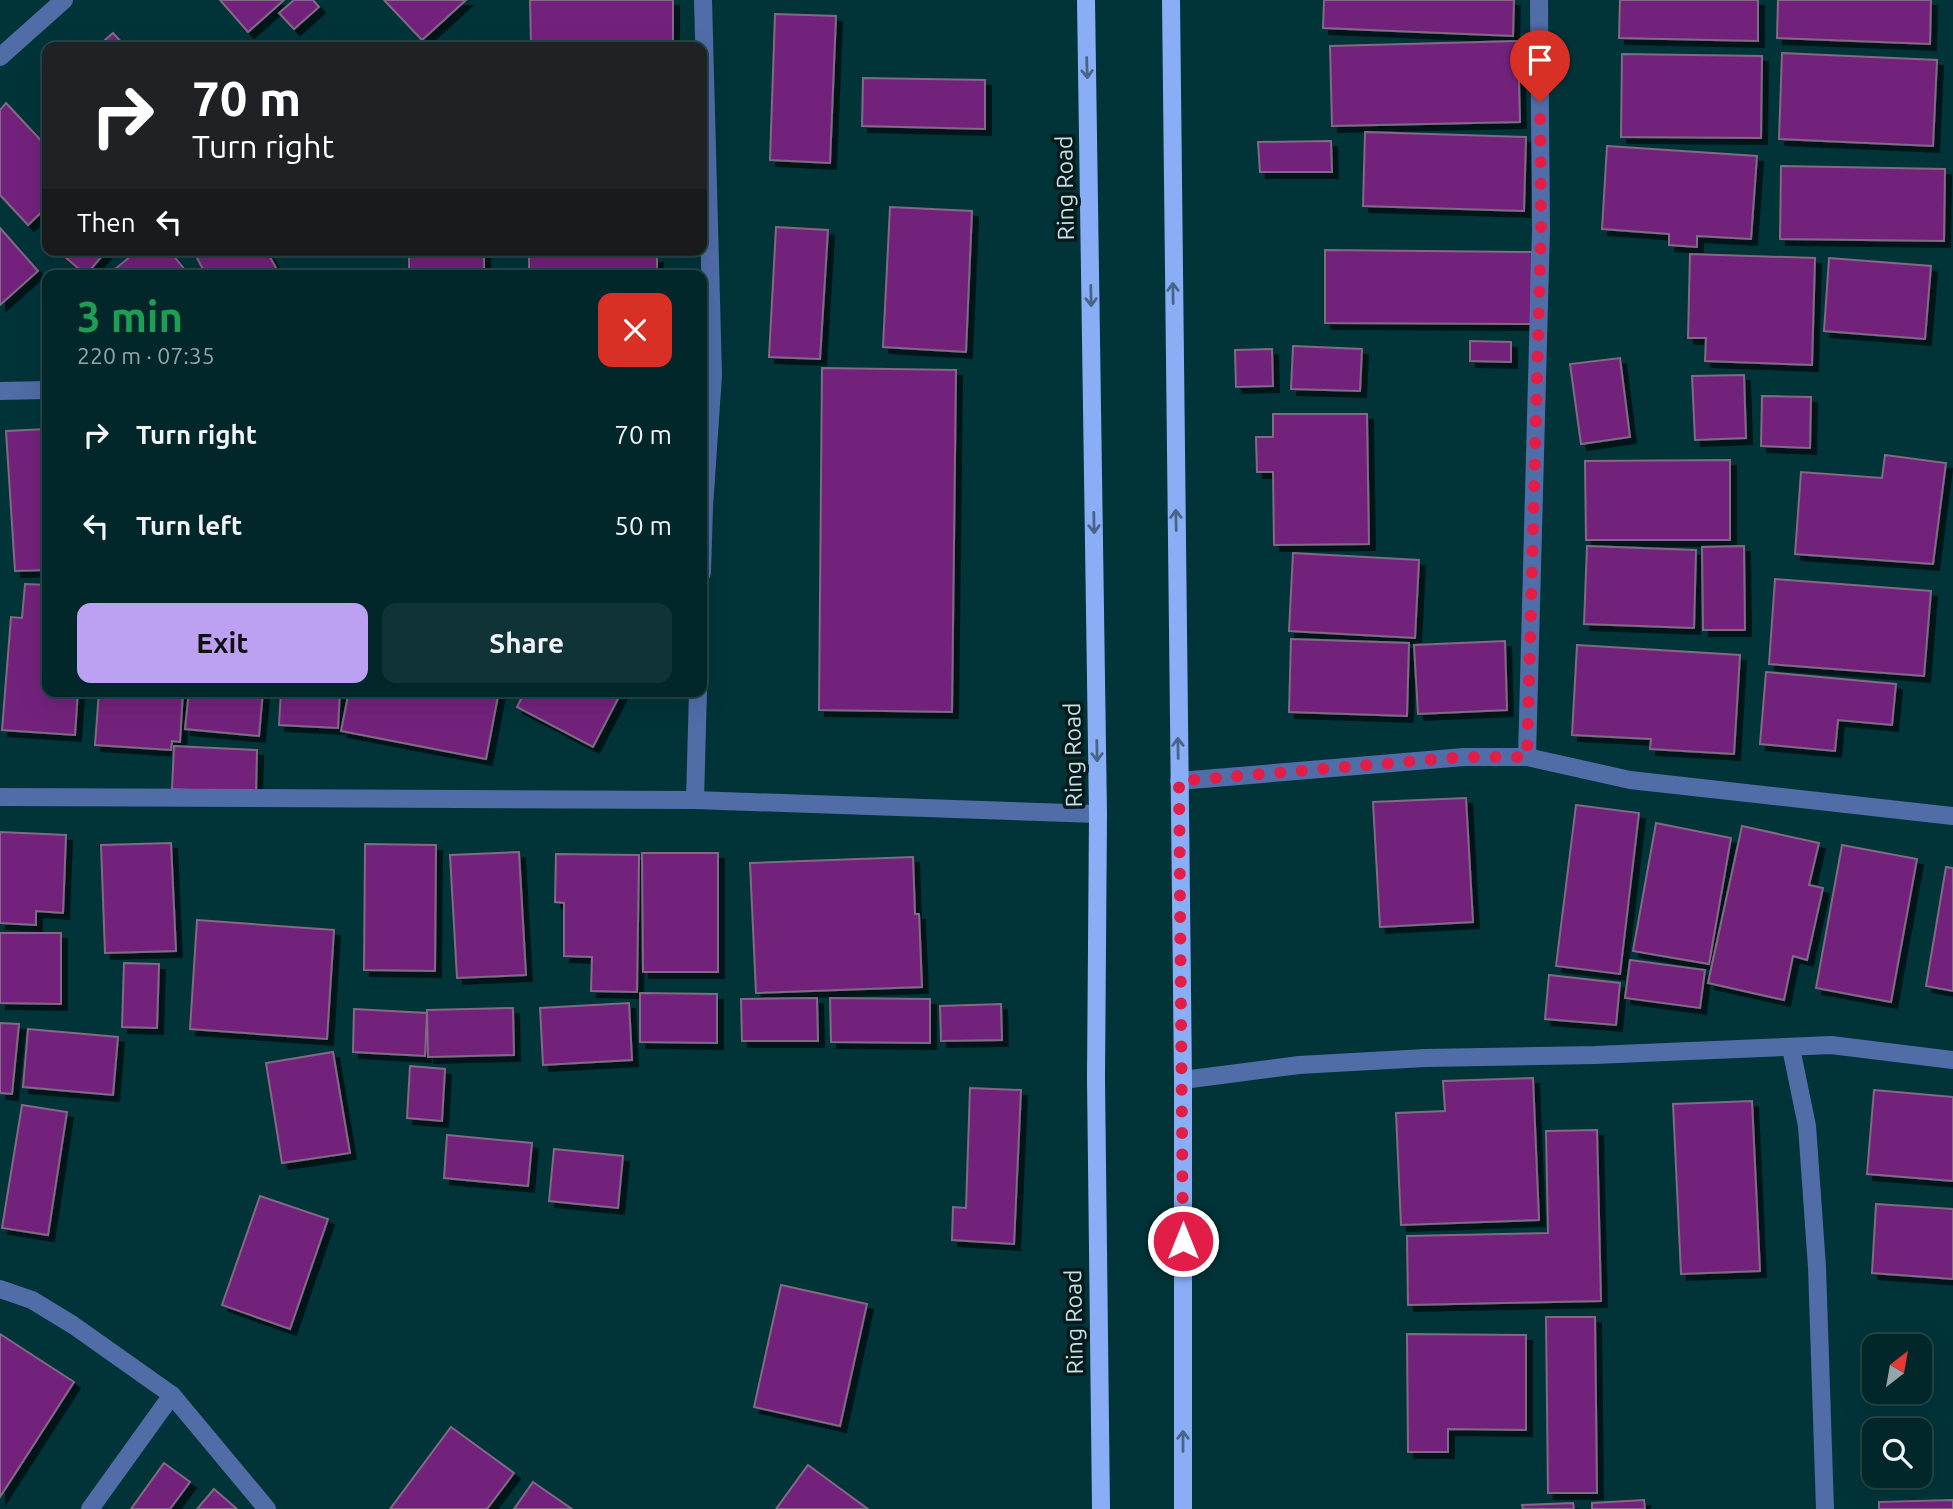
<!DOCTYPE html>
<html lang="en">
<head>
<meta charset="utf-8">
<style>
  :root { --surface:#01272b; --page:#0f3337; --text:#f1f3f6; --muted:#96a5a9; --line:#234447; --accent:#bca0f2 }
  body { margin:0; font-family:Ubuntu,sans-serif; background:var(--page); color:var(--text); height:100vh; display:flex; flex-direction:column; font-size:26px; white-space:nowrap }
  * { box-sizing:border-box; margin:0 }
  p { font-size:23px; color:var(--muted) }
  .icon { flex:none; width:38px; height:38px; fill:none; stroke:currentColor; stroke-width:2; stroke-linecap:round; stroke-linejoin:round }
  .map { position:relative; flex:1; overflow:hidden }
  .sheet { position:absolute; left:42px; top:270px; width:665px; height:427px; display:flex; flex-direction:column; background:var(--surface); border-radius:14px; box-shadow:0 7px 28px #0002,0 0 0 2px var(--line) }
  .sheet>* { flex:none }
  .guide { position:absolute; left:42px; top:42px; width:665px; height:214px; border-radius:14px; box-shadow:0 7px 28px #0002,0 0 0 2px var(--line); background:#202124; color:#fff; overflow:hidden }
  .needle { width:46px; rotate:31deg }
  .fabs { position:absolute; left:1862px; top:1334px; display:grid; gap:14px }
  .fabs a { display:grid; place-items:center; width:70px; height:70px; border-radius:14px; background:var(--surface); box-shadow:0 7px 28px #0002,0 0 0 2px var(--line); font-size:35px }
  .pin { position:absolute; display:grid; place-items:center; width:60px; height:60px; color:#fff; margin:-72px -30px; border-radius:50% 50% 50% 0; rotate:-45deg; box-shadow:0 0 7px #0007 }
  .pin .icon { rotate:45deg }
  .me { position:absolute; width:77px; margin:-38px; rotate:0deg; stroke-linejoin:round; filter:drop-shadow(0 0 5px #0008) }
  .turn { display:flex; align-items:center; gap:24px; height:147px; padding:0 35px; font-size:32px }
  .turn .icon { width:91px; height:91px; stroke-width:2.5 }
  .turn b { display:block; font-size:49px; line-height:60px }
  .then { display:flex; align-items:center; height:66px; padding:0 35px; background:#0003; gap:14px; font-size:26px }
  .round { display:grid; place-items:center; flex:none; width:74px; height:74px; border-radius:14px; background:var(--page) }
  .summary { display:flex; align-items:center; justify-content:space-between; height:119px; padding:0 35px }
  h1 { font-size:42px; font-weight:600; line-height:52px; color:#1e9e55 }
  .button { display:flex; gap:14px; margin-top:auto; padding:14px 35px }
  .button a { flex:1; height:80px; border-radius:14px; background:var(--accent); color:#111; font-size:28px; font-weight:600; line-height:80px; text-align:center }
  .button a+a { background:var(--page); color:var(--text) }
  ul { padding:0; list-style:none }
  li { display:flex; align-items:center; gap:21px; height:91px; padding:0 35px }
  li div { flex:1 }
  li b { display:block; font-size:26px }
  li em { font-style:normal }
  .map>svg:first-child { display:block }
</style>
</head>
<body>
<div class="map">
<svg width="1953" height="1509" viewBox="0 0 1953 1509">
  <defs>
    <filter id="shadow"><feDropShadow dx="6" dy="6" stdDeviation="0" flood-color="#0009"/></filter>
  </defs>
  <rect width="100%" height="100%" fill="#013439"/>
  <g fill="#73217c" stroke="#826984" stroke-width="2" filter="url(#shadow)">
    <polygon points="220,0 284,0 248,32"/>
    <polygon points="294,0 313,0 319,7 294,29 279,13"/>
    <polygon points="384,0 466,0 422,40"/>
    <polygon points="530,0 673,0 673,42 531,44"/>
    <polygon points="1324,0 1514,0 1513,36 1323,28"/>
    <polygon points="1620,0 1758,0 1758,41 1619,38"/>
    <polygon points="1778,0 1931,0 1930,44 1777,38"/>
    <polygon points="775,14 836,16 830,163 770,160"/>
    <polygon points="113,33 126,47 97,47"/>
    <polygon points="1518,41 1520,122 1332,126 1330,46"/>
    <polygon points="1782,53 1937,60 1933,146 1779,139"/>
    <polygon points="1622,54 1762,56 1761,138 1621,137"/>
    <polygon points="863,78 985,80 985,129 862,126"/>
    <polygon points="6,103 47,147 47,207 28,225 0,195 0,110"/>
    <polygon points="1365,132 1526,137 1524,211 1363,206"/>
    <polygon points="1331,141 1332,172 1260,172 1258,142"/>
    <polygon points="1607,146 1757,156 1751,239 1697,236 1697,247 1669,245 1669,234 1602,229"/>
    <polygon points="1781,166 1945,169 1944,241 1780,239"/>
    <polygon points="890,207 972,211 966,352 883,347"/>
    <polygon points="776,227 828,230 820,359 769,357"/>
    <polygon points="0,228 38,271 0,305"/>
    <polygon points="57,250 107,250 86,275"/>
    <polygon points="138,250 169,250 189,275 108,275"/>
    <polygon points="210,250 266,250 280,275 206,275 197,258"/>
    <rect x="409" y="250" width="75" height="25"/>
    <polygon points="1325,250 1532,252 1531,324 1325,323"/>
    <polygon points="1690,254 1815,258 1812,365 1705,361 1706,338 1688,338"/>
    <rect x="529" y="257" width="128" height="18"/>
    <polygon points="1829,258 1931,266 1925,339 1824,331"/>
    <polygon points="1470,341 1511,342 1511,362 1470,361"/>
    <polygon points="1293,346 1362,349 1360,391 1291,389"/>
    <polygon points="1272,349 1273,386 1236,387 1235,350"/>
    <polygon points="1620,358 1630,437 1581,444 1570,364"/>
    <polygon points="822,368 956,370 952,712 819,710"/>
    <polygon points="1744,375 1746,438 1695,440 1692,376"/>
    <polygon points="1762,396 1811,397 1810,448 1761,446"/>
    <polygon points="1273,414 1367,414 1369,544 1274,545 1273,472 1257,472 1256,437 1273,437"/>
    <polygon points="47,429 47,570 15,571 6,431"/>
    <polygon points="1885,455 1946,463 1933,564 1795,554 1801,472 1882,478"/>
    <polygon points="1730,460 1730,540 1586,540 1585,461"/>
    <polygon points="1587,546 1696,550 1694,628 1584,624"/>
    <polygon points="1744,546 1745,630 1703,630 1702,547"/>
    <polygon points="1293,553 1419,560 1415,638 1289,631"/>
    <polygon points="1775,579 1931,591 1924,676 1769,664"/>
    <polygon points="25,584 47,585 47,691 78,691 75,735 2,730 11,617 22,618"/>
    <polygon points="1291,639 1409,643 1407,716 1289,712"/>
    <polygon points="1505,641 1507,710 1418,714 1414,645"/>
    <polygon points="1577,645 1740,655 1734,754 1650,749 1651,739 1572,735"/>
    <polygon points="1766,672 1896,684 1892,725 1838,720 1835,751 1760,744"/>
    <polygon points="99,691 183,691 180,742 172,741 171,750 95,745"/>
    <polygon points="189,691 263,691 259,736 185,729"/>
    <polygon points="281,691 340,691 338,728 279,725"/>
    <polygon points="349,691 499,691 486,759 341,731"/>
    <polygon points="525,691 622,691 593,747 517,707"/>
    <polygon points="174,746 257,750 256,794 172,789"/>
    <polygon points="1466,798 1473,922 1380,927 1373,802"/>
    <polygon points="1576,805 1639,813 1620,974 1556,966"/>
    <polygon points="1656,823 1731,838 1709,964 1633,951"/>
    <polygon points="1742,826 1819,843 1809,885 1823,888 1807,960 1793,956 1784,1000 1708,983"/>
    <polygon points="0,832 66,835 63,913 36,911 36,925 0,923"/>
    <polygon points="171,843 176,951 105,953 101,845"/>
    <polygon points="365,844 436,845 435,971 364,970"/>
    <polygon points="1842,845 1917,859 1891,1002 1816,988"/>
    <polygon points="519,852 526,975 457,978 450,855"/>
    <polygon points="642,853 718,853 718,972 643,972"/>
    <polygon points="556,854 639,855 637,992 591,991 592,957 564,956 564,903 555,902"/>
    <polygon points="913,857 915,914 919,914 922,987 756,993 750,863"/>
    <polygon points="1946,867 1953,868 1953,991 1926,986"/>
    <polygon points="197,920 334,930 327,1039 190,1029"/>
    <polygon points="0,933 61,933 61,1004 0,1003"/>
    <polygon points="1630,960 1705,970 1700,1008 1625,998"/>
    <polygon points="124,963 159,964 157,1028 122,1027"/>
    <polygon points="1549,975 1620,983 1616,1025 1545,1019"/>
    <polygon points="640,993 717,994 717,1043 640,1042"/>
    <polygon points="817,998 818,1041 742,1041 741,999"/>
    <polygon points="830,998 930,999 930,1043 831,1042"/>
    <polygon points="629,1003 632,1060 543,1065 540,1008"/>
    <polygon points="1001,1004 1002,1040 941,1041 940,1006"/>
    <polygon points="513,1008 514,1055 428,1057 427,1010"/>
    <polygon points="354,1009 427,1013 425,1056 353,1052"/>
    <polygon points="0,1023 19,1024 12,1094 0,1093"/>
    <polygon points="28,1029 118,1037 113,1095 23,1087"/>
    <polygon points="333,1052 350,1153 282,1163 266,1063"/>
    <polygon points="410,1066 445,1069 442,1121 407,1118"/>
    <polygon points="1533,1078 1539,1220 1401,1225 1396,1113 1445,1111 1443,1081"/>
    <polygon points="970,1088 1021,1090 1014,1244 952,1240 953,1207 966,1208"/>
    <polygon points="1874,1090 1953,1097 1953,1181 1867,1174"/>
    <polygon points="1752,1101 1760,1271 1681,1274 1673,1104"/>
    <polygon points="22,1105 67,1112 48,1235 2,1228"/>
    <polygon points="1597,1130 1601,1301 1408,1305 1407,1236 1548,1233 1546,1131"/>
    <polygon points="447,1135 532,1143 528,1186 444,1178"/>
    <polygon points="554,1149 623,1156 618,1208 549,1201"/>
    <polygon points="260,1196 328,1219 290,1329 222,1305"/>
    <polygon points="1876,1204 1953,1209 1953,1279 1872,1273"/>
    <polygon points="781,1285 867,1304 840,1426 754,1407"/>
    <polygon points="1546,1317 1595,1317 1597,1493 1548,1493"/>
    <polygon points="0,1334 74,1382 0,1497"/>
    <polygon points="1407,1334 1526,1335 1526,1430 1448,1429 1448,1452 1408,1452"/>
    <polygon points="451,1427 514,1473 487,1509 390,1509"/>
    <polygon points="164,1463 190,1482 170,1509 131,1509"/>
    <polygon points="808,1465 868,1509 776,1509"/>
    <polygon points="533,1482 572,1509 514,1509"/>
    <polygon points="214,1489 237,1509 197,1509"/>
    <polygon points="1644,1500 1645,1509 1592,1509 1592,1503"/>
    <polygon points="1953,1500 1953,1509 1879,1509 1879,1502"/>
    <polygon points="1573,1503 1574,1509 1523,1509 1522,1505"/>
  </g>
  <g fill="none" stroke-linecap="round" stroke-linejoin="round">
    <g stroke="#506da8" stroke-width="18">
      <polyline points="0,57 64,0"/>
      <polyline points="0,391 47,390"/>
      <polyline points="702,573 704,507 713,375 703,0"/>
      <polyline points="1527,757 1541,229 1539,0"/>
      <polyline points="1179,781 1464,757 1527,757 1630,780 1953,816"/>
      <polyline points="0,797 695,800 1098,814"/>
      <polyline points="695,800 698,691"/>
      <polyline points="1791,1048 1807,1126 1817,1267 1825,1509"/>
      <polyline points="1183,1080 1299,1065 1425,1058 1595,1055 1831,1045 1953,1060"/>
      <polyline points="0,1289 32,1300 73,1325 172,1395 267,1509"/>
      <polyline points="90,1509 172,1395"/>
    </g>
    <g stroke="#8aaef6" stroke-width="18">
      <polyline points="1086,0 1098,814 1096,1078 1101,1509"/>
      <polyline points="1171,0 1183,1080 1183,1509"/>
    </g>
  </g>
  <defs><path id="oneway-shaft" d="M-6 0H5M1.5-3L5.5 0L1.5 3" fill="none" stroke-width="1.6" stroke-linecap="round" stroke-linejoin="round" transform="scale(1.75)"/></defs>
  <g stroke="#486488">
    <use href="#oneway-shaft" transform="translate(1087 68) rotate(88)"/>
    <use href="#oneway-shaft" transform="translate(1173 293) rotate(-91)"/>
    <use href="#oneway-shaft" transform="translate(1091 296) rotate(89)"/>
    <use href="#oneway-shaft" transform="translate(1176 520) rotate(-91)"/>
    <use href="#oneway-shaft" transform="translate(1094 523) rotate(89)"/>
    <use href="#oneway-shaft" transform="translate(1178 748) rotate(-91)"/>
    <use href="#oneway-shaft" transform="translate(1097 751) rotate(89)"/>
    <use href="#oneway-shaft" transform="translate(1183 1441) rotate(-90)"/>
  </g>
  <g fill="none" stroke-linecap="round" stroke-linejoin="round">
    <polyline stroke="#e11d48" stroke-width="12" stroke-dasharray="0 21.6" points="1183,1241 1179,781 1464,757 1527,757 1541,229 1540,102"/>
  </g>
  <g text-anchor="middle" stroke-width="7" stroke-linejoin="round" paint-order="stroke">
    <g font-size="23" fill="#c8e0e2" stroke="#06191b">
      <text transform="translate(1065 188) rotate(-91)" y="8">Ring Road</text>
      <text transform="translate(1073 755) rotate(-91)" y="8">Ring Road</text>
      <text transform="translate(1074 1322) rotate(-91)" y="8">Ring Road</text>
    </g>
  </g>
</svg>
<div class="fabs">
<a><svg class="needle" viewBox="-14 -14 28 28"><path d="M0-13l5 13h-10z" fill="#e53935"/><path d="M0 13l5-13h-10z" fill="#96a5a9"/></svg></a>
<a><svg class="icon" aria-label="search" viewBox="0 0 24 24"><circle cx="10" cy="10" r="6"/><path d="M15 15l6 6"/></svg></a>
</div>
<div class="pin" style="left:1540px;top:102px;background:#d93025"><svg class="icon" aria-label="arrive" viewBox="0 0 24 24"><path d="M6 21V4h12l-3 4 3 4H6"/></svg></div>
<svg class="me" style="left:1183px;top:1241px" viewBox="-20 -20 40 40"><circle r="17" fill="#e11d48" stroke="#fff" stroke-width="3"/><path d="M0-11L8 9 0 5-8 9z" fill="#fff"/></svg>
<div class="guide">
<div class="turn"><svg class="icon" aria-label="right" viewBox="0 0 24 24"><path d="M7 20v-9h11M14 6l5 5-5 5"/></svg><div><b>70 m</b>Turn right</div></div>
<div class="then">Then<svg class="icon" aria-label="left" viewBox="0 0 24 24"><path d="M17 20v-9H6M10 6l-5 5 5 5"/></svg></div>
</div>
<section class="sheet">
<div class="summary"><div><h1>3 min</h1><p>220 m · 07:35</p></div><a class="round" style="background:#d93025;color:#fff"><svg class="icon" aria-label="close" viewBox="0 0 24 24"><path d="M6 6l12 12M18 6L6 18"/></svg></a></div>
<ul>
<li><svg class="icon" aria-label="right" viewBox="0 0 24 24"><path d="M7 20v-9h11M14 6l5 5-5 5"/></svg><div><b>Turn right</b></div><em>70 m</em></li>
<li><svg class="icon" aria-label="left" viewBox="0 0 24 24"><path d="M17 20v-9H6M10 6l-5 5 5 5"/></svg><div><b>Turn left</b></div><em>50 m</em></li>
</ul>
<div class="button"><a>Exit</a><a>Share</a></div>
</section>
</div>
</body>
</html>
